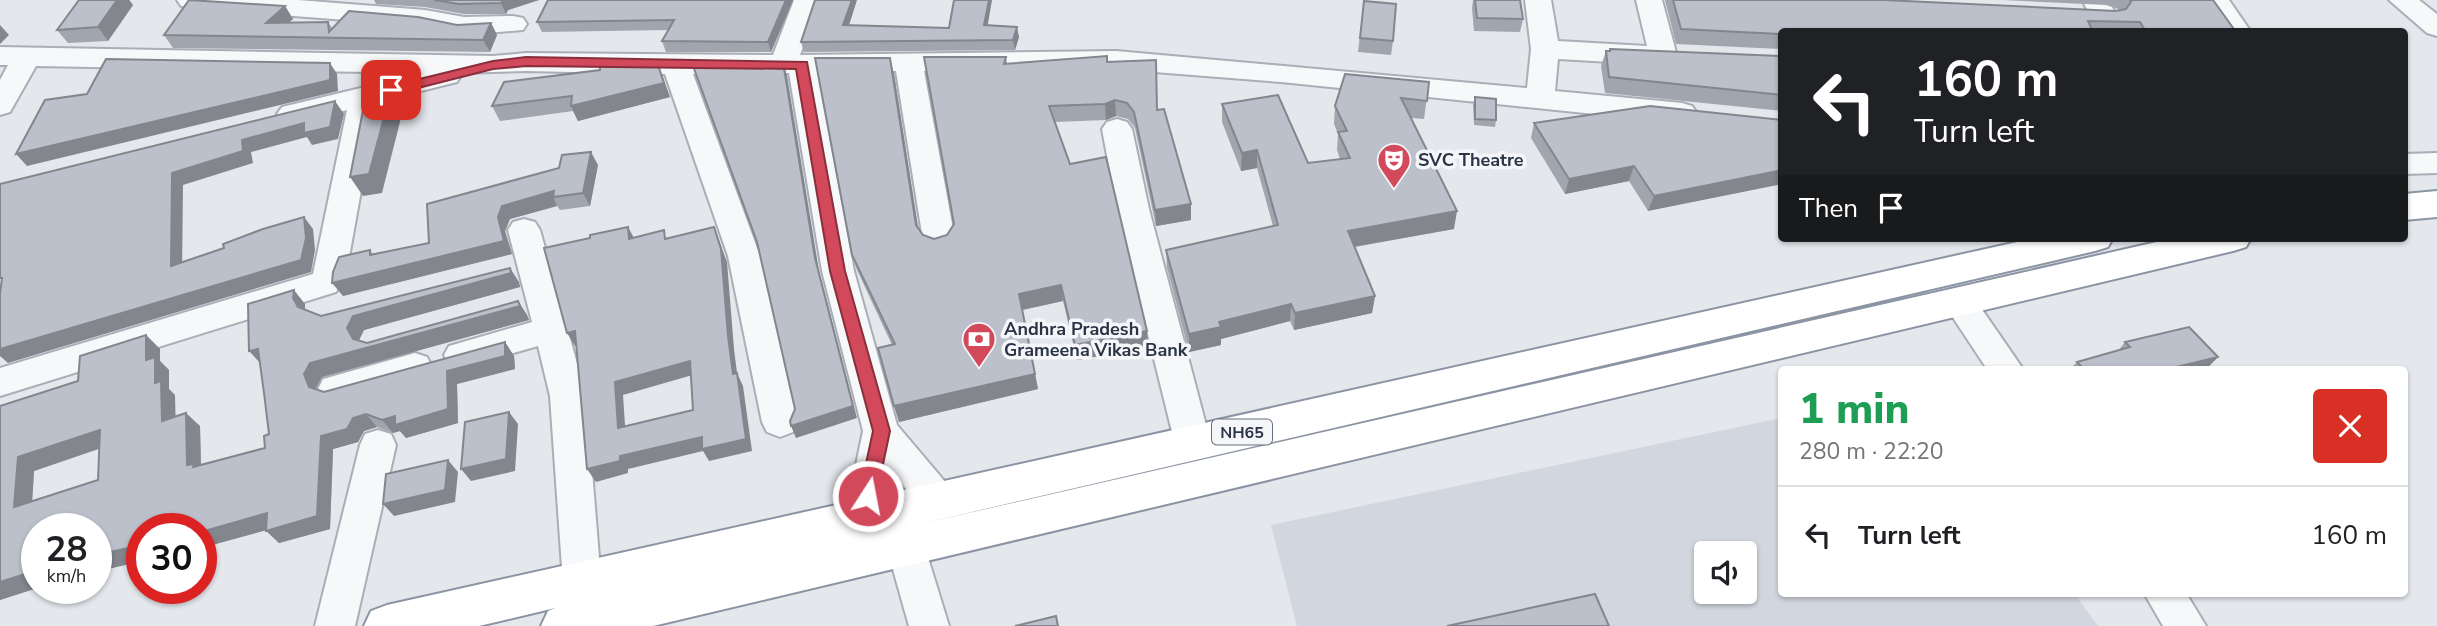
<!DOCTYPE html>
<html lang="en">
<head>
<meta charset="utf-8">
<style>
  :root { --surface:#fff; --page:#f2f2f2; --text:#202124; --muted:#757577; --line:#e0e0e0 }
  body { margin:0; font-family:"Nunito Sans",sans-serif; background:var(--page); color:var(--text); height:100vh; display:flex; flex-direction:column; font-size:26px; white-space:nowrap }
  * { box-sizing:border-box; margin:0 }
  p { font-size:23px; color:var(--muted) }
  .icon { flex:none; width:38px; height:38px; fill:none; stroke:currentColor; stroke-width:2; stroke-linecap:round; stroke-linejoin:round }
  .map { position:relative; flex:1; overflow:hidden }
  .side { position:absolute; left:1778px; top:366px; width:630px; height:231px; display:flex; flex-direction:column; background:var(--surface); border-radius:7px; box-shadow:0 2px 5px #0004 }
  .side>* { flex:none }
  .banner { position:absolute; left:1778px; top:28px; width:630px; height:214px; border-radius:7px; box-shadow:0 2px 5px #0004; background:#202124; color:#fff; overflow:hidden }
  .buttons { position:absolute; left:1694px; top:541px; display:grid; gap:14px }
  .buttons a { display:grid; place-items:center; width:63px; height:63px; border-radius:7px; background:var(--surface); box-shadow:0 2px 5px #0004; font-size:35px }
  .speed { position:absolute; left:21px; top:513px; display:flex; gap:14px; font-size:35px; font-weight:700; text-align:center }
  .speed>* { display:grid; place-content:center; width:91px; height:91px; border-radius:50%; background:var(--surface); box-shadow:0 2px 5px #0004; line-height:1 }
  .speed small { font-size:18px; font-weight:400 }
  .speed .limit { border:10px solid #d22; background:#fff; color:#111 }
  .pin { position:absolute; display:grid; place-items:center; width:60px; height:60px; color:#fff; margin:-30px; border-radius:14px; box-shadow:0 4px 10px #0006 }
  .me { position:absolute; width:77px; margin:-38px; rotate:11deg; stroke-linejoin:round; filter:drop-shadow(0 0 5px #0008) }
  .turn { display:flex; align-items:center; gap:24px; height:147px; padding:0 21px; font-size:32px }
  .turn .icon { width:91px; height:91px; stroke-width:2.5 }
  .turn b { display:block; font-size:49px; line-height:60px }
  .then { display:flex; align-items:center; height:66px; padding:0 21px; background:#0003; gap:14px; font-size:26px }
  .round { display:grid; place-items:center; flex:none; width:74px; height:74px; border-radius:7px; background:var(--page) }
  .summary { display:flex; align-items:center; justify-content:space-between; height:119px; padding:0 21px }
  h1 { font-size:42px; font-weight:800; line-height:52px; color:#1e9e55 }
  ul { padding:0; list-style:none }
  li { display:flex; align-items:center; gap:21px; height:98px; padding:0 21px; border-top:2px solid var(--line) }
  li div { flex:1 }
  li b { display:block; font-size:26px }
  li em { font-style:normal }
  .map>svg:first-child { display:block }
</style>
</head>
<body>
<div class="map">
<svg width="2437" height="626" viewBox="0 0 2437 626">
  <rect width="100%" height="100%" fill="#e4e7ec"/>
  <path fill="#d2d6de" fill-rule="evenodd" d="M1781,418L1782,593H2074L2098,626H1297L1271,525ZM1706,553H1745V592H1706Z"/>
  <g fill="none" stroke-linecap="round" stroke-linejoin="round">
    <defs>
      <g id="minor">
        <polygon points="177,0 298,0 425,10 464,17 513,16 523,18 527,24 523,30 464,35 425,26 190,8 181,6"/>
        <path d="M794,0H820L800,55L1116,51L1527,88L1531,49L1525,0H1551L1558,41L1647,46L1636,0H1662L1677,56L1673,62L1663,65L1558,59L1555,91L1682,103L1692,106L1697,113L1692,120L1682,123L1281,82L1116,69L924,71L955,240L950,248L939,252L928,248L923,240L896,71L817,72L854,271L897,425L952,490L958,501L952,512C922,523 909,491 892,470L883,518L877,530L864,534L851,530L845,518L863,431L822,271L789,73L693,74L760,256L798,422L793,432L780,437L767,432L762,422L728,256L665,74L526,71L459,73L461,76L457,82L377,102L346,274L336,292L0,396V368L313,274L347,110L292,124L282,121L277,114L282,107L423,73L36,66L10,112L0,115V80L8,65H0V47L493,56L526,53L773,55Z"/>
        <polygon points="2082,0 2108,0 2126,32 2099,32"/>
        <polygon points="2202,0 2229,0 2251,32 2224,32"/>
        <polygon points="2389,0 2419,0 2437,14 2437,36 2427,33"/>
        <polygon points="1117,119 1127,122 1132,129 1149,209 1211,444 1206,455 1193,459 1180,455 1175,444 1117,209 1102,129 1107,122"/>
        <polygon points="2437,153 2437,173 2404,174 2404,154"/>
        <polygon points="524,219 535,222 540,230 586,396 601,582 596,594 582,599 568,594 563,582 550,396 538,346 461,368 449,364 444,355 449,346 532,322 508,230 513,222"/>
        <polygon points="1958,288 1970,292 2023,369 1987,369 1942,301 1946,292"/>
        <polygon points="415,353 427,357 432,367 427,377 335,403 323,399 318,389 323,379"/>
        <polygon points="378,430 391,434 396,445 355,626 315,626 360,445 365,434"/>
        <polygon points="906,531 920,536 925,548 949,626 909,626 887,548 892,536"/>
        <polygon points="2144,593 2186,593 2206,626 2163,626"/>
      </g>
      <g id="highway">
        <polygon points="2437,191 2437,217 2404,220 2404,194"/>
        <polygon points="2035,238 2113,238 2108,247 2095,251 916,525 2174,238 2251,238 2246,247 2233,251 653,626 541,626 548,611 555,608 479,626 364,626 371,611 387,605"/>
      </g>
    </defs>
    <use href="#minor" stroke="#a9aeb7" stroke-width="4"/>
    <use href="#highway" stroke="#8b94a3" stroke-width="4"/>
    <use href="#minor" fill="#f7f8fa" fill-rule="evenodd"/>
    <use href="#highway" fill="#fff" fill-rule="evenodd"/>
  </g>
  <g fill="#a1a5ae" fill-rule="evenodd">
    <polygon points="79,0 129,0 133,5 108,41 68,43 57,30"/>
    <polygon points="374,0 539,0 508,10 506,14 464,14 425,7 376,4"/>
    <polygon points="548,0 793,0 771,52 666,52 662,41 668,30 542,32 537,22"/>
    <polygon points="1473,0 1520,0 1523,19 1520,32 1474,31 1472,8"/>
    <polygon points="1665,0 1884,0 2116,11 2119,11 2118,9 2106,5 2002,0 2213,0 2236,32 1782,32 1782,49 1676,44"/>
    <polygon points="1364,1 1393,41 1391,55 1358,52"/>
    <polygon points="285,6 293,19 288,23 328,22 332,28 457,25 491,23 497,35 490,52 173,48 164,35"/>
    <polygon points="849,25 949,28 988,25 1019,37 1015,50 804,52 801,42"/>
    <polygon points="1610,49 1782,56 1782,111 1605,93 1601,66 1606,51 1609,51"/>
    <polygon points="1006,57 1007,63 1107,61 1157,110 1191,220 1156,226 1135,128 1128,119 1116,116 1106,120 1055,122 1070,164 1148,347 1077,360 1063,301 1022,310 1038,389 899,422 892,345 857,270 852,255 894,74 918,227 923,235 934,239 947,235 954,224"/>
    <polygon points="657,62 670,97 578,121 573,111 500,121 492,106"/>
    <polygon points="1429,82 1424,119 1411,118 1454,229 1355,247 1375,296 1372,313 1294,330 1290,321 1221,339 1221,345 1189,352 1167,268 1166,250 1273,226 1257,168 1241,171 1222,122 1222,104 1308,163 1340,159 1337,150 1338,134 1334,124 1335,106"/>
    <polygon points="1475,97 1496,120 1495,127 1474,125 1473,104"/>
    <polygon points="1782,120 1648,211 1629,181 1565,194 1531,138 1534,123"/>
    <polygon points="598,165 590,206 560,210 557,206 510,219 505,231 512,254 343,296 370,250 373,254 429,243"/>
    <path d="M519,282L520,287L364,330L359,340L367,343L518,301L527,315L529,320L322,377L316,388V389L324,392L505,342L514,356L515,369L457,384L458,423L406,438L400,431L393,433L377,427L364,431L358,442L333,449L330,529L279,543L266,530L201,548V528H96L37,588H74L43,596L34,589L0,600V406L78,381L146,335L160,349V361L169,370V389L175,395V417L200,426L201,465L265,448L305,304V310L321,316ZM99,449L98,480L32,501L34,471Z"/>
    <polygon points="2125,342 2218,357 2206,369 2070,369 2077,362 2118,351"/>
  </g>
  <g fill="#83868d">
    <polygon points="117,0 129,0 133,5 108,41 98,27"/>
    <polygon points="503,0 539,0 508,10 506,14 501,3"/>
    <polygon points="786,0 793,0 771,52 768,42"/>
    <polygon points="852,0 857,0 846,35 843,25"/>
    <polygon points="989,0 992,0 986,35 984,25"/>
    <polygon points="285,6 293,19 274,35 266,23"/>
    <polygon points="491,23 497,35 490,52 483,40"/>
    <polygon points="0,25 9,35 0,44"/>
    <polygon points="1017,27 1019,37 1015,50 1013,40"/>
    <polygon points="890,58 894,74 920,240 916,225"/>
    <polygon points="657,62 670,97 578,121 571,106"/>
    <polygon points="783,62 787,76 819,271 857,418 796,438 791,426 853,406 815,258"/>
    <polygon points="330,63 337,74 338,91 27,166 16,154"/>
    <polygon points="391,91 403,110 382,193 363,196 350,177"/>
    <polygon points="1115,100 1116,116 1106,120 1105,104"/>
    <polygon points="335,101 344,114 338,139 312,145 307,137 251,152 253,163 183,185 182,278 171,266 172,173 242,140"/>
    <polygon points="1257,150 1257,168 1241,171 1242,153"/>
    <polygon points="591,152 598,165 590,206 583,193"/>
    <polygon points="1634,166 1629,181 1565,194 1569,179"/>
    <polygon points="1782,170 1782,184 1648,211 1654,196"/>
    <polygon points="554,191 553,197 557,206 510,219 505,231 512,254 343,296 332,283 498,217 502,206"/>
    <polygon points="1191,204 1191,220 1156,226 1155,210"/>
    <polygon points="1457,211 1454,229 1346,248 1348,231"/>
    <polygon points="304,217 313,229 315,250 311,272 8,363 0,356 0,349"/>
    <polygon points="628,227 635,240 629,239"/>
    <polygon points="714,227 727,262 734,349 737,373 743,386 752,451 709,461 703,451 628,469 628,473 596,482 587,469 620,456 702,437"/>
    <polygon points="510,268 519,282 520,287 364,330 358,342 362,348 518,301 527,315 529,320 322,377 316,388 321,400 309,387 304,374 310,363 323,359 353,339 347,328 353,316"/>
    <polygon points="1061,285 1063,301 1022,310 1019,294"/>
    <polygon points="294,290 305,304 305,312 298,307 293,298"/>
    <polygon points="1375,296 1372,313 1294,330 1295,313"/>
    <polygon points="1291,304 1290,321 1221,339 1221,345 1189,352 1189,334 1219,322"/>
    <polygon points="575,331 583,344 575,346 567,333"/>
    <polygon points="1147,331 1148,347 1077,360 1075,345"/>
    <polygon points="146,335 160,349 160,361 169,370 169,389 175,395 176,435 162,421 146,360"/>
    <polygon points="505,342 514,356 515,369 457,384 458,423 406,438 400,431 393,433 382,420 447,371"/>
    <polygon points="258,349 262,365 249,351"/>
    <polygon points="2218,357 2206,369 2168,369"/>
    <polygon points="690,361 696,374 623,395 626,440 618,428 615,382"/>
    <polygon points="1035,374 1038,389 899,422 894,406"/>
    <polygon points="509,412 518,424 515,471 471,481 461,469"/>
    <polygon points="186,413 200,426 201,471 187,465"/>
    <polygon points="366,414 377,427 364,431 358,442 333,449 330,529 279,543 266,531 321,436 353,418"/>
    <polygon points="100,430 115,443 34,471 31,520 14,507 18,457"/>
    <polygon points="448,460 458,472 455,502 394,516 383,504"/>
    <polygon points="267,513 281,526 201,548 201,532"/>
    <polygon points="142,545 142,561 96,572 96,555"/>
    <polygon points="28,573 37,579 37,588 74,588 43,596 34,589 0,600 0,582"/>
  </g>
  <g fill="#bbc0ca" stroke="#83868d" stroke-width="2" fill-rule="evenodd">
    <polygon points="79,0 117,0 98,27 57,30"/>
    <polygon points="189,0 285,6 266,23 328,22 329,32 349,11 418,17 457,25 491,23 483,40 164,35"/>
    <polygon points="434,0 503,0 501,3 459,4"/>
    <polygon points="548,0 786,0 768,42 662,41 674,20 537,22"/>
    <polygon points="815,0 852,0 843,25 949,28 954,0 989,0 984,25 1017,27 1013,40 801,42"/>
    <polygon points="1475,0 1520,0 1523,19 1477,18"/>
    <polygon points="1673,0 1884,0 2116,11 2126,9 2131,2 2130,0 2213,0 2236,32 2146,32 2140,22 2088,21 2093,32 1782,32 1782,34 1681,29"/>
    <polygon points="1364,1 1396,4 1393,41 1360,38"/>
    <polygon points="1610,49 1782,56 1782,95 1609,77 1606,51 1610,51"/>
    <polygon points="1107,56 1107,62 1156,60 1157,110 1164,109 1191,204 1155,210 1134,112 1127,103 1115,100 1105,104 1049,106 1070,164 1106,157 1147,331 1075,345 1061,285 1019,294 1035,374 894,406 878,348 895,344 852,255 815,58 890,58 916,225 923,235 934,239 947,235 954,224 924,57 1006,57 1004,64"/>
    <polygon points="106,59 330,63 330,80 16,154 45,100 87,94"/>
    <polygon points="657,62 664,83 571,106 572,96 492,106 504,82 600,70 600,63"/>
    <polygon points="783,62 815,258 853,406 791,426 790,421 795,409 757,242 692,63"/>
    <polygon points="1345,74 1429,82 1427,101 1401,98 1457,211 1348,231 1375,296 1295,313 1291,304 1219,322 1221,327 1189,334 1166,250 1278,225 1257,150 1242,153 1222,104 1278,95 1308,163 1350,158 1338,132 1347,131 1335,106"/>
    <polygon points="391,91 369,174 350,177 366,95"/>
    <polygon points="1475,97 1496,99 1496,120 1475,119"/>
    <polygon points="335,101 330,127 304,133 304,123 242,140 243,151 172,173 171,266 224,248 223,244 263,229 304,217 306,238 301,260 0,349 0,294 2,278 0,278 0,184"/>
    <polygon points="1650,106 1782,120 1782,170 1654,196 1634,166 1569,179 1534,123"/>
    <polygon points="591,152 583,193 553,197 554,191 502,206 498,217 504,241 332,283 333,272 339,257 370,250 370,255 429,243 427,204 559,168 562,155"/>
    <path d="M628,227L629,239L664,230L665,239L714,227L721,249L728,336L733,374L737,373L746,439L702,449V437L620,456V461L587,469L575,331L567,333L544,248L590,238V235ZM690,361L693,410L618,428L615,382Z"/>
    <path d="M510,268L511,273L353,316L347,328L353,339L367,343L518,301L520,306L310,363L304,374L309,387L324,392L505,342V356L447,371L448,409L395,425V416L382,420L366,414L353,418L347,429L321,436L317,516L266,531L267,513L201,532V528H142V545L96,555V528H37V581L26,584L28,573L0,582V406L78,381L80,356L146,335V360L155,357V383L161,381L162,421L186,413L187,465L194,464L193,467L265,448L264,436L269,434L264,393L258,349L249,351L248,304L294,290L293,298L298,307L321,316ZM100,430L98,480L14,507L18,457Z"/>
    <polygon points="2189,327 2218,357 2168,369 2084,369 2077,362 2130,347 2125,342"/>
    <polygon points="509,412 506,459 461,469 465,422"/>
    <polygon points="448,460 445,490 383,504 386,474"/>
    <polygon points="1595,594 1609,626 1447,626"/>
    <polygon points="1056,616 1058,626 1015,626"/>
  </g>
  <polygon fill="#d1495b" stroke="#882f3b" stroke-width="2" points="526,57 807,62 845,271 890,431 875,502 868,504 862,502 859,496 873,431 830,271 796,69 526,66 493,69 391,95 384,90 391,86 493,61"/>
  <defs>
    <symbol id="theatre-pin" viewBox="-11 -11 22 30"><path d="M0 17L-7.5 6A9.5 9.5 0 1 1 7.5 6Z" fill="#d1495b" stroke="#f4f6f9"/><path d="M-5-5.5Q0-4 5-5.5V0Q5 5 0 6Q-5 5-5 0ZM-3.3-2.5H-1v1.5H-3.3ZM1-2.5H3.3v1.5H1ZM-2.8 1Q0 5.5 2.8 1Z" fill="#fff"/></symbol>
    <symbol id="bank-pin" viewBox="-11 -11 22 30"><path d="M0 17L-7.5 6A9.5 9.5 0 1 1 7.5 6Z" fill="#d1495b" stroke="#f4f6f9"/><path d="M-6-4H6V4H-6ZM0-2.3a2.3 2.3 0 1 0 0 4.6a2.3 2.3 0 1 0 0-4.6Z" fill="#fff"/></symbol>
  </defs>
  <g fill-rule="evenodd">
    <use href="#theatre-pin" x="1375" y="141" width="38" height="52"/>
    <use href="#bank-pin" x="960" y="320" width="38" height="52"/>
  </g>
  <g text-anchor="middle" stroke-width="7" stroke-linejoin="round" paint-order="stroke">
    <rect fill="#f4f6f9" stroke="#676e7b" stroke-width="2" x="1212" y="419.5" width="60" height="25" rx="5"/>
    <g font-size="16" font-weight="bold" fill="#2b3445">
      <text x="1242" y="438">NH65</text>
    </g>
    <g font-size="18" font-weight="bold" fill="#2b3445" stroke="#f4f6f9" text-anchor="start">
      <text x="1418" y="166">SVC Theatre</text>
      <text x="1004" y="335">Andhra Pradesh<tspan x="1004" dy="21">Grameena Vikas Bank</tspan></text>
    </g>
  </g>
</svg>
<div class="buttons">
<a><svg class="icon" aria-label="sound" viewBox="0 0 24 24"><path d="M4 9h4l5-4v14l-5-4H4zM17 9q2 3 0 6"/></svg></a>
</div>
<div class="speed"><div>28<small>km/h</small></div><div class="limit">30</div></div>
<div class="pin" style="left:391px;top:90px;background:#d93025"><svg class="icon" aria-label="arrive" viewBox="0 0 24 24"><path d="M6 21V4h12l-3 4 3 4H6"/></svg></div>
<svg class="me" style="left:868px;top:496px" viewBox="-20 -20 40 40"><circle r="17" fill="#d1495b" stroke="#fff" stroke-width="3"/><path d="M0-11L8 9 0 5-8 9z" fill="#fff"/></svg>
<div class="banner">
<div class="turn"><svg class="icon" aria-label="left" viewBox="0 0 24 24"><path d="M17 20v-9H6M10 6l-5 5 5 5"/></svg><div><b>160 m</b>Turn left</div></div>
<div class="then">Then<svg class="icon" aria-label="arrive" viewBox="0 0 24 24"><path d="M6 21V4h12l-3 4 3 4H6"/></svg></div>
</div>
<section class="side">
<div class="summary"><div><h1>1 min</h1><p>280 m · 22:20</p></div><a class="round" style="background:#d93025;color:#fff"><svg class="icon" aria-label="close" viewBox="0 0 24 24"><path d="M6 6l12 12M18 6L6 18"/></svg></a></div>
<ul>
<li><svg class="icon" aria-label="left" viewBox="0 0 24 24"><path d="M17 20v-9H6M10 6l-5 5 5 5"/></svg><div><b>Turn left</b></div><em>160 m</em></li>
</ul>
</section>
</div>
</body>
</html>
